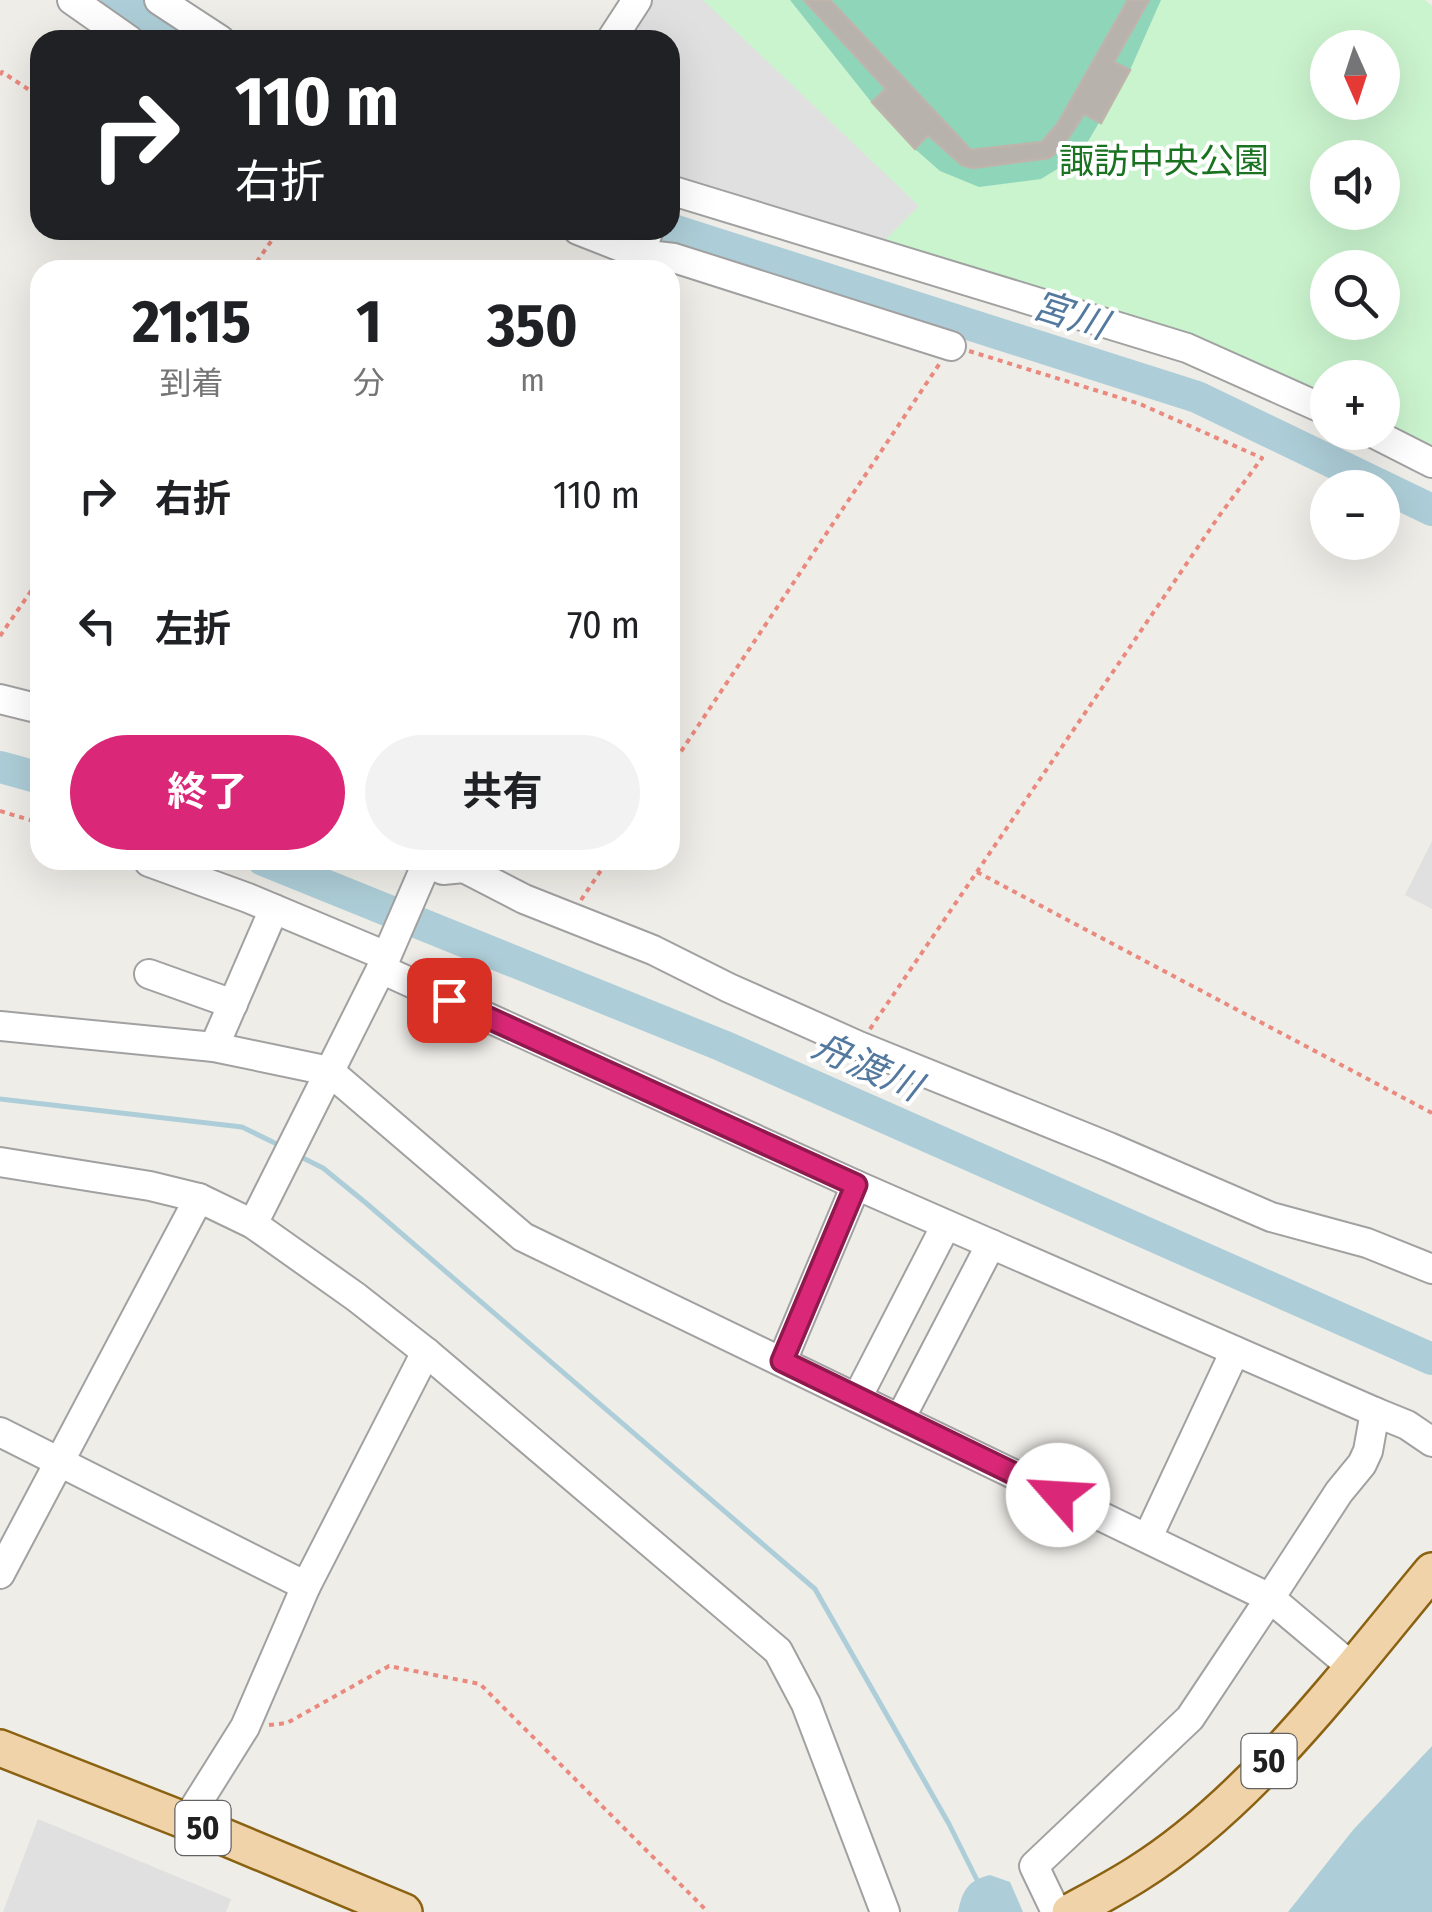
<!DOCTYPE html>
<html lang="ja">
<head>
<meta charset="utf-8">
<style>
  :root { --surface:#fff; --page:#f2f2f2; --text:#202124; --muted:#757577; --accent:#db2777 }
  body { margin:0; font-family:"Fira Sans Condensed","Noto Sans JP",sans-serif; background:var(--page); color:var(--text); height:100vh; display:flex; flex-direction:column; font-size:38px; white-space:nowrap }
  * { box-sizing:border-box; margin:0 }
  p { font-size:32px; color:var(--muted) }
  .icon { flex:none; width:55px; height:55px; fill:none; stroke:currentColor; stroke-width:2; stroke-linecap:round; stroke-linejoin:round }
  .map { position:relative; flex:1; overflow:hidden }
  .details { position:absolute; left:30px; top:260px; width:650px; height:610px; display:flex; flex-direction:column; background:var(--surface); border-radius:30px; box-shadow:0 10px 40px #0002 }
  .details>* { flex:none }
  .guide { position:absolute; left:30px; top:30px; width:650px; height:210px; border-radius:30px; box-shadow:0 10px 40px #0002; background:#202124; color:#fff; overflow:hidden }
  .needle { width:65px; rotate:177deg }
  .fabs { position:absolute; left:1310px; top:30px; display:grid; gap:20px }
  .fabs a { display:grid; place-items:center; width:90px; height:90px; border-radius:50%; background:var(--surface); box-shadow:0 10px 40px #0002; font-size:50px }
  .pin { position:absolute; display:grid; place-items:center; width:85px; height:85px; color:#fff; margin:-42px; border-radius:20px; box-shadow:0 5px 15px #0006 }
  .me { position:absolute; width:110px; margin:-55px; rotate:296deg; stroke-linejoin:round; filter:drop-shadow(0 0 8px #0008) }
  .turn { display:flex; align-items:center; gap:35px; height:210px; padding:0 40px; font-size:45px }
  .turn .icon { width:130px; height:130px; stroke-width:2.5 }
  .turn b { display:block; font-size:70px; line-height:85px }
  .eta { display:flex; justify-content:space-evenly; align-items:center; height:170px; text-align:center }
  .eta b { font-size:60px; font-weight:700; line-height:70px }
  .cta { display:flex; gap:20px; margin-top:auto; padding:20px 40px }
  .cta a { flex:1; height:115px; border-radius:60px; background:var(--accent); color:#fff; font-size:40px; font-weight:700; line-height:115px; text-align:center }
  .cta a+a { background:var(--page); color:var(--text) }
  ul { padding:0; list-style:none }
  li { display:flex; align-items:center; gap:30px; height:130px; padding:0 40px }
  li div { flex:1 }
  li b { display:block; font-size:38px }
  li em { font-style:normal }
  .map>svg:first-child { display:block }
</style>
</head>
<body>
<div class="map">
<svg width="1432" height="1912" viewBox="0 0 1432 1912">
  <rect width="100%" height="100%" fill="#efede8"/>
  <path fill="#caf4ce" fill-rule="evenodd" d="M653,0H1425L1432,6V451L1383,426L1382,378H1328L1327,397L1284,375L1175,333L670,178V40H629ZM1328,48H1382V102H1328ZM1328,158H1382V212H1328ZM1328,268H1382V322H1328Z"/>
  <polygon fill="#8fd5ba" points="790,0 1161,0 1130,70 1080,155 1041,179 979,187 940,171 915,149 872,103"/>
  <g fill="#e0e0e0">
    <polygon points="653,0 703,0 919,206 885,240 862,238 673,179 670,175 670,40 629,40"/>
    <polygon points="1432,841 1432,909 1405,895"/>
    <polygon points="38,1819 231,1899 226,1912 3,1912"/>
  </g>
  <g fill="#adced8">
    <polygon points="1432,1746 1432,1912 1288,1912 1353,1830"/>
    <path d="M990,1875L1010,1882L1023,1912H958C962,1891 968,1880 990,1875Z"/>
  </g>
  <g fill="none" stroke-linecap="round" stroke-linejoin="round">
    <g stroke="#adced8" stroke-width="5">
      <polyline points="0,1099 242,1127 281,1146"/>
      <polyline points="299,1156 323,1168 366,1203 815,1589 949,1824 978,1882"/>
    </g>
    <g stroke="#adced8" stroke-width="32">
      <polyline points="117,0 176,40"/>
      <polyline points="670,229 1197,397 1432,510"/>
      <polyline points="0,767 40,778"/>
      <polyline points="263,860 723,1046 1432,1359"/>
    </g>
  </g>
  <polygon fill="#b8b2ad" stroke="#bfb4ac" stroke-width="2.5" points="804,0 830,0 971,150 1042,142 1058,123 1128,0 1149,0 1114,62 1130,70 1101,123 1084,114 1061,149 1049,158 973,168 962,165 928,135 915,149 872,102 886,89"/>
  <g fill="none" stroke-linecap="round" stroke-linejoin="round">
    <defs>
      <g id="minor">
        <polyline points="72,0 129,40"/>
        <polyline points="159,0 220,40"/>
        <polyline points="611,40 637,0"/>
        <polyline points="670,190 1187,348 1328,411"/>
        <polyline points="578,230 639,254 674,258 951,346"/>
        <polyline points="639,254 649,230"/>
        <polyline points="1371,432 1432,463"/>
        <polyline points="0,699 40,709"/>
        <polyline points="420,860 443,870 464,868 524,899 653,950 729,988 859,1046 1109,1147 1271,1217 1367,1243 1432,1269"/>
        <polyline points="149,862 248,898 386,956"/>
        <polyline points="381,969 856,1185 1375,1412"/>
        <polyline points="149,974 233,1004"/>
        <polyline points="0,1026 214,1047 329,1071 523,1237 1270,1598 1190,1718 1034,1866 1056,1912"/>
        <polyline points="214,1047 274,909"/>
        <polyline points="0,1162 150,1186 199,1198 253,1224 356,1297 426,1352 778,1651 806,1704 885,1912"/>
        <polyline points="253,1224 381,969 426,865"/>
        <polyline points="782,1361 856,1185"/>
        <polyline points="857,1398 946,1225"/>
        <polyline points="900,1419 991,1244"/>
        <polyline points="0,1432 306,1586"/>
        <polyline points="1148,1537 1235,1351"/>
        <polyline points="0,1574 199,1198"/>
        <polyline points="1352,1667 1270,1598 1339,1492 1362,1464 1368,1451 1375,1412 1407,1425 1432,1442"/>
        <polyline points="186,1821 245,1727 306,1586 426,1352"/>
      </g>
      <g id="major">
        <polyline points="0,1748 186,1821 404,1912"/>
        <path d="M1070,1912C1092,1900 1115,1888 1137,1874C1251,1803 1347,1673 1432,1571"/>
      </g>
    </defs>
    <use href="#minor" stroke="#a1a1a1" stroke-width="32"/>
    <use href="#major" stroke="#8a6212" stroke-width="40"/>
    <g stroke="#ea897e" stroke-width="4" stroke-dasharray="5 5" stroke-linecap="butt">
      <polyline points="0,75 2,72 40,97"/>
      <polyline points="251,270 279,230"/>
      <polyline points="0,636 40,578"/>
      <polyline points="670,768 940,363"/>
      <polyline points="0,811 40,823"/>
      <polyline points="977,872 1432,1113"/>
      <polyline points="581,900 608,860"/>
      <polyline points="870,1029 1219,516 1262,458 1140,404 969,351"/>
      <polyline points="269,1725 287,1723 389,1666 480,1684 708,1912"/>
    </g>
    <use href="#minor" stroke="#fff" stroke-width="28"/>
    <use href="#major" stroke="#f1d3aa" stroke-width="35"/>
  </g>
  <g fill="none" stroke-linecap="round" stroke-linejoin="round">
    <defs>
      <polyline id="route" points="449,1000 856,1185 782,1361 1058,1495"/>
    </defs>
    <use href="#route" stroke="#8e194d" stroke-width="25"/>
    <use href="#route" stroke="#db2777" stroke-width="18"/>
  </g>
  <g text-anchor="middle" stroke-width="8" stroke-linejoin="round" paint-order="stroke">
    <g fill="#fff" stroke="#636363" stroke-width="2.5">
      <rect x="1241.5" y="1734" width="55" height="54" rx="8"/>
      <rect x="175.5" y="1801" width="55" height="54" rx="8"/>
    </g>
    <g font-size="32" font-weight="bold" fill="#202020">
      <text x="1269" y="1772">50</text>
      <text x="203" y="1839">50</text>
    </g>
    <g font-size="35" fill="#197320" stroke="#fff">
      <text x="1164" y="173">諏訪中央公園</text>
    </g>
    <g font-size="38" font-style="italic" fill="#54799e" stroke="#fff">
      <text transform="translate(1070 315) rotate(18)" y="13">宮川</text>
      <text transform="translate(867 1066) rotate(24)" y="13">舟渡川</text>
    </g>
  </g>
</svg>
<div class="fabs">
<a><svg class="needle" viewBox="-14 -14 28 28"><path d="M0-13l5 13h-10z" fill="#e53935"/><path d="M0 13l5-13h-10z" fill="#757577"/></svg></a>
<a><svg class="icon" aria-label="sound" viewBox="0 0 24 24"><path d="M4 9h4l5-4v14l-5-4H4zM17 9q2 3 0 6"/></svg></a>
<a><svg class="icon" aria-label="search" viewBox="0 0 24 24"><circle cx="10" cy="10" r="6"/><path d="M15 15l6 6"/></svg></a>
<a>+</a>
<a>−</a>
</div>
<div class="pin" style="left:449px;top:1000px;background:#d93025"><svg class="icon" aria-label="arrive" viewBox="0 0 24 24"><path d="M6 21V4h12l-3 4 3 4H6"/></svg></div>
<svg class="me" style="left:1058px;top:1495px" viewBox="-20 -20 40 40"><circle r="19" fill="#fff"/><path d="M0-13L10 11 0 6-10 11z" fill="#db2777"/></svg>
<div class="guide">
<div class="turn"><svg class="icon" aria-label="right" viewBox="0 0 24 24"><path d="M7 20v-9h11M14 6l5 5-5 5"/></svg><div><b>110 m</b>右折</div></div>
</div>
<section class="details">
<div class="eta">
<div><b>21:15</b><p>到着</p></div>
<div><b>1</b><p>分</p></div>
<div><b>350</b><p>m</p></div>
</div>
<ul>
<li><svg class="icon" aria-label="right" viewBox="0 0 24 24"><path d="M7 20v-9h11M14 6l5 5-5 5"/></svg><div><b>右折</b></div><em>110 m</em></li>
<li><svg class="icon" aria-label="left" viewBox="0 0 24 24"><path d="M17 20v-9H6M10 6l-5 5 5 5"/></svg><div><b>左折</b></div><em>70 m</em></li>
</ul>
<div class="cta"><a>終了</a><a>共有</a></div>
</section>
</div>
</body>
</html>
